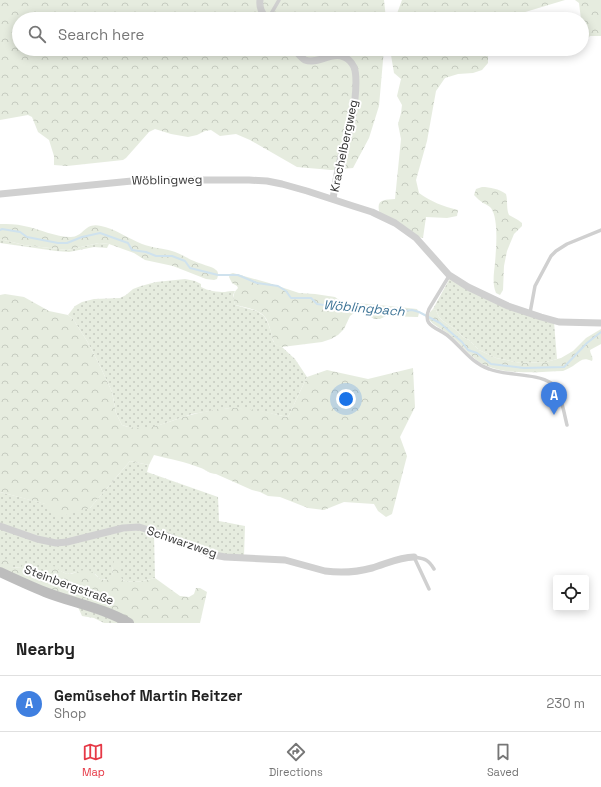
<!DOCTYPE html>
<html lang="en">
<head>
<meta charset="utf-8">
<style>
  body { margin:0; font-family:"Space Grotesk",sans-serif; background:#f6f6f6; color:#222 }
  .controls { position:absolute; right:12px; bottom:12px; display:grid; overflow:hidden; border-radius:4px; box-shadow:0 2px 10px #0003 }
  .controls button { width:36px; height:36px; display:grid; place-items:center; padding:0; border:0; border-bottom:1px solid #e0e0e0; background:#fff; color:#222; font:20px sans-serif }
  .you { position:absolute; left:346px; top:399px; width:14px; height:14px; margin:-10px; border:3px solid #fff; border-radius:50%; background:#1a73e8; box-shadow:0 0 0 6px #1a73e833 }
  .badge { display:grid; place-items:center; width:26px; height:26px; border-radius:50%; background:#e63946; color:#fff; font-size:13px; font-weight:700 }
  .pin { position:absolute; translate:-50% -33px; filter:drop-shadow(0 1px 2px #0008) }
  .pin::after { content:''; position:absolute; top:21px; width:14px; height:12px; background:inherit; clip-path:polygon(0 0,100% 0,50% 100%) }
  .list { margin:0; padding:0; list-style:none }
  h2 { display:flex; justify-content:space-between; align-items:center; height:52px; margin:0; padding:0 16px; font-size:17px }
  h2 small { font-size:13px; font-weight:400; color:#767676 }
  .list li { display:grid; grid-template-columns:26px 1fr auto; gap:12px; align-items:center; box-sizing:border-box; height:56px; padding:0 16px; border-top:1px solid #e0e0e0 }
  .list b { display:block; font-size:15px; white-space:nowrap }
  .list p { margin:0; font-size:13px; white-space:nowrap; color:#767676 }
  .list em { font-size:13px; font-style:normal; color:#767676 }
  .icon { flex:none; width:22px; height:22px; fill:none; stroke:currentColor; stroke-width:2; stroke-linecap:round; stroke-linejoin:round }
  .map { position:relative; flex:none; width:601px; height:623px; overflow:hidden }
  .search { position:absolute; background:#fff; box-shadow:0 2px 10px #0003; left:12px; right:12px; top:12px; height:44px; display:flex; align-items:center; gap:10px; box-sizing:border-box; padding:0 14px; border-radius:22px; color:#767676; font-size:15px }
  .sheet { height:108px; background:#fff }
  nav { display:flex; justify-content:space-around; align-items:center; box-sizing:border-box; height:56px; border-top:1px solid #e0e0e0; background:#fff; font-size:11px; color:#767676 }
  nav a { display:grid; justify-items:center; gap:2px }
  nav .on { color:#e63946 }
  .map>svg:first-child { display:block }
  .grass { fill:url(#grass-dots) }
  .forest { fill:url(#forest-crowns) }
  .lines { fill:none; stroke-linecap:round; stroke-linejoin:round }
  .stream { stroke:#cfe2ee; stroke-width:2 }
  .lane { stroke:#d0d0d0; stroke-width:3.5 }
  .street { stroke:#d0d0d0; stroke-width:7 }
  .secondary { stroke:#bdbdbd; stroke-width:10 }
  .labels { text-anchor:middle; dominant-baseline:central; stroke-width:4; stroke-linejoin:round; paint-order:stroke }
  .street-label { font-size:12px; fill:#333; stroke:#fff }
  .water-label { font-size:13px; font-style:italic; fill:#3f7597; stroke:#fff }
</style>
</head>
<body>
<div class="map">
<svg width="601" height="623" viewBox="0 0 601 623">
  <defs>
    <pattern id="grass-dots" width="8" height="8" patternUnits="userSpaceOnUse"><rect width="8" height="8" fill="#e6ecdf"/><path d="M2 2h.1M6 6h.1" fill="none" stroke="#c6cbc0" stroke-width="1.8" stroke-linecap="round"/></pattern>
    <pattern id="forest-crowns" width="20" height="18" patternUnits="userSpaceOnUse"><rect width="20" height="18" fill="#e6ecdf"/><path d="M2 6a3 3 0 1 1 6 0M12 15a3 3 0 1 1 6 0" fill="none" stroke="#c6cbc0"/></pattern>
  </defs>
  <rect width="100%" height="100%" fill="#fff"/>
  <!-- grass -->
  <path class="grass" d="M0 239 24 245 67 250 99 243 109 244 107 248 94 247 69 252 56 251 0 243Z
    M450 278 554 322 557 359 546 362 521 363 496 358 479 350 469 340 463 337 455 329 443 321 439 317 436 310 433 309Z
    M185 279 195 281 201 284V287C208 291 217 292 225 292 228 291 231 291 235 291L233 295 235 305 257 311 264 316 268 323 271 332 273 341 276 345 282 347 295 359 307 377 288 417 259 411 243 409 230 408 192 414 151 428H132L122 425 116 413 112 392 100 366 87 341 73 319 68 315 75 306 82 302 94 299 120 298 126 295 133 289 141 286 156 282Z
    M130 461 149 465 147 472 218 497 219 521 245 526 244 556 217 554 139 526 56 542 0 524V492L46 504 90 508Z
    M0 528 48 544 114 532 139 530 154 534 155 578C142 581 135 584 122 580L120 576 113 566 112 577 107 580 100 579 94 573 83 571 67 574 60 571 45 580 27 574 22 568 11 567 4 560H0Z
    M78 607 123 623H104L94 618 82 616Z"/>
  <!-- forest -->
  <path class="forest" d="M0 0H384L386 19H19V49H384L379 106 369 138 353 168 331 170 297 167 250 140 236 134 220 136 211 130 205 131 197 135 188 137 171 134 155 129 149 132 126 158 123 160 67 166 54 165V156L49 140 38 132 32 117 28 115 0 120Z
    M402 0H565L502 19H395Z
    M575 0H601V36H590L582 45V19H581L579 3Z
    M390 49H488V63L482 70 473 73 458 74 445 78 436 91 427 141 416 180 419 193C432 202 442 206 458 210L457 216 447 218 426 217 423 238 417 237 380 214C375 199 384 200 395 199L401 139 398 124 401 113 402 105 397 96 401 79 394 73Z
    M482 187C490 187 499 189 506 194 508 201 506 208 509 215L518 220 522 223V226L514 234 507 251 504 266 503 290 500 295 496 293C492 284 494 273 495 263 496 250 499 219 491 208 489 206 486 204 483 203 480 201 477 198 474 195L476 189Z
    M0 224C8 224 16 224 24 226 40 229 55 237 71 237 84 237 84 222 101 226 114 228 129 239 142 244 152 248 162 248 172 251 180 253 186 258 194 261 199 264 212 266 216 270 219 272 218 276 217 279L214 280 206 279 173 266 145 260 134 253 109 244 99 243 67 250 24 245 0 239Z
    M233 273 269 283 299 293 315 294 335 297 343 303 370 304 417 309 419 313 418 317H416L386 316 380 319H375L361 313H354L350 316 344 329 338 335 331 339 322 342 282 347C281 347 277 346 276 345 271 341 271 323 264 316 258 309 244 307 235 305 233 297 232 294 238 288L237 286 232 283 229 277 230 274Z
    M5 294 24 297 49 311 68 315 73 319 87 341 100 366 112 392 116 413 122 425C147 434 167 421 190 415 201 412 220 409 230 408 250 407 269 413 288 417L307 377 327 370 368 379 413 368 415 407 400 437 407 456 392 514 386 517 378 511 374 504 344 502 324 510 308 508 280 497 268 496 260 492 252 490 216 474C210 474 206 470 201 468 186 462 170 459 154 455L149 465 130 461 90 508 59 517 45 504 0 492V295Z
    M433 309 436 310 439 317 443 321 455 329 463 337 469 340 479 350 496 358 521 363 546 362 561 358 573 351 586 338 601 329V344L590 350C590 354 594 357 592 361 582 357 581 361 573 366 570 368 567 369 563 371 538 372 501 376 479 362 468 354 460 343 450 335 443 329 433 326 428 318L430 312Z
    M8 558 13 561 11 567 21 568 23 564 27 565V574L45 580 47 570 54 566C73 583 76 566 91 571 95 573 97 578 101 579 103 580 105 580 107 580L112 576 113 566 114 561H118C122 566 120 574 122 580 135 584 142 581 155 578L180 596 189 597 194 594 196 588H200L207 592 200 623H134L127 619 65 596 0 569V560H4Z"/>
  <g class="lines">
    <!-- stream -->
    <path class="stream" d="M0 230 2 229 20 232 27 237 58 243H67L82 237 100 233 128 243 132 250 146 252 156 256H172L185 261 190 268 218 275H238L257 283 278 286 286 291 291 298H311L317 304 372 312 388 310 396 312 412 310 419 312 440 323 462 342 468 350 477 353 491 364 524 368 564 367 587 343 601 332"/>
    <!-- lane -->
    <path class="lane" d="M268 19 279 0
      M449 276 429 309C422 326 436 327 447 335 461 346 471 363 489 369 506 376 536 373 551 383 561 390 564 414 567 425
      M530 313 535 286 551 256 556 251 567 244 601 230
      M414 557 429 589
      M414 557C425 559 428 559 434 569"/>
    <!-- street -->
    <path class="street" d="M260 0C259 8 262 13 267 19
      M294 49C297 52 301 58 305 60 317 65 332 51 344 57 349 59 352 63 354 67 359 80 353 120 349 134 346 142 342 151 340 160 337 172 335 186 333 199
      M0 194 142 180H249L267 181 282 184 307 191 353 206 372 212 395 223 416 238 449 275 457 280 468 287 508 306 541 317 559 322 601 323
      M0 526 37 539 56 543 67 542 123 528 139 527 165 535 209 554 225 557 285 560 325 571C340 573 357 572 372 568 386 564 399 557 414 557"/>
    <!-- secondary -->
    <path class="secondary" d="M0 572C15 579 30 586 45 592 73 603 104 608 129 623"/>
  </g>
  <g class="labels">
    <!-- street labels -->
    <g class="street-label">
      <text transform="translate(344 146) rotate(-78)">Krachelbergweg</text>
      <text transform="translate(167 180) rotate(-1)">Wöblingweg</text>
      <text transform="translate(182 542) rotate(19)">Schwarzweg</text>
      <text transform="translate(69 585) rotate(20)">Steinbergstraße</text>
    </g>
    <!-- water labels -->
    <g class="water-label">
      <text transform="translate(364 308) rotate(5)">Wöblingbach</text>
    </g>
  </g>
</svg>
<div class="controls">
<button><svg class="icon" aria-label="locate" viewBox="0 0 24 24"><circle cx="12" cy="12" r="6"/><path d="M12 2v4M12 18v4M2 12h4M18 12h4"/></svg></button>
</div>
<div class="you"></div>
<div class="pin badge" style="left:554px;top:415px;background:#3f7fe0">A</div>
<div class="search"><svg class="icon" aria-label="search" viewBox="0 0 24 24"><circle cx="10" cy="10" r="6"/><path d="M15 15l6 6"/></svg>Search here</div>
</div>
<section class="sheet">
<h2>Nearby<small></small></h2>
<ul class="list">
<li><span class="badge" style="background:#3f7fe0">A</span><div><b>Gemüsehof Martin Reitzer</b><p>Shop</p></div><em>230 m</em></li>
</ul>
</section>
<nav>
<a class="on"><svg class="icon" aria-label="map" viewBox="0 0 24 24"><path d="M3 6l6-2 6 2 6-2v14l-6 2-6-2-6 2zM9 4v14M15 6v14"/></svg>Map</a>
<a><svg class="icon" aria-label="directions" viewBox="0 0 24 24"><path d="M12 3l9 9-9 9-9-9zM9 14v-3h6M13 9l2 2-2 2"/></svg>Directions</a>
<a><svg class="icon" aria-label="saved" viewBox="0 0 24 24"><path d="M7 4h10v16l-5-4-5 4z"/></svg>Saved</a>
</nav>
</body>
</html>
